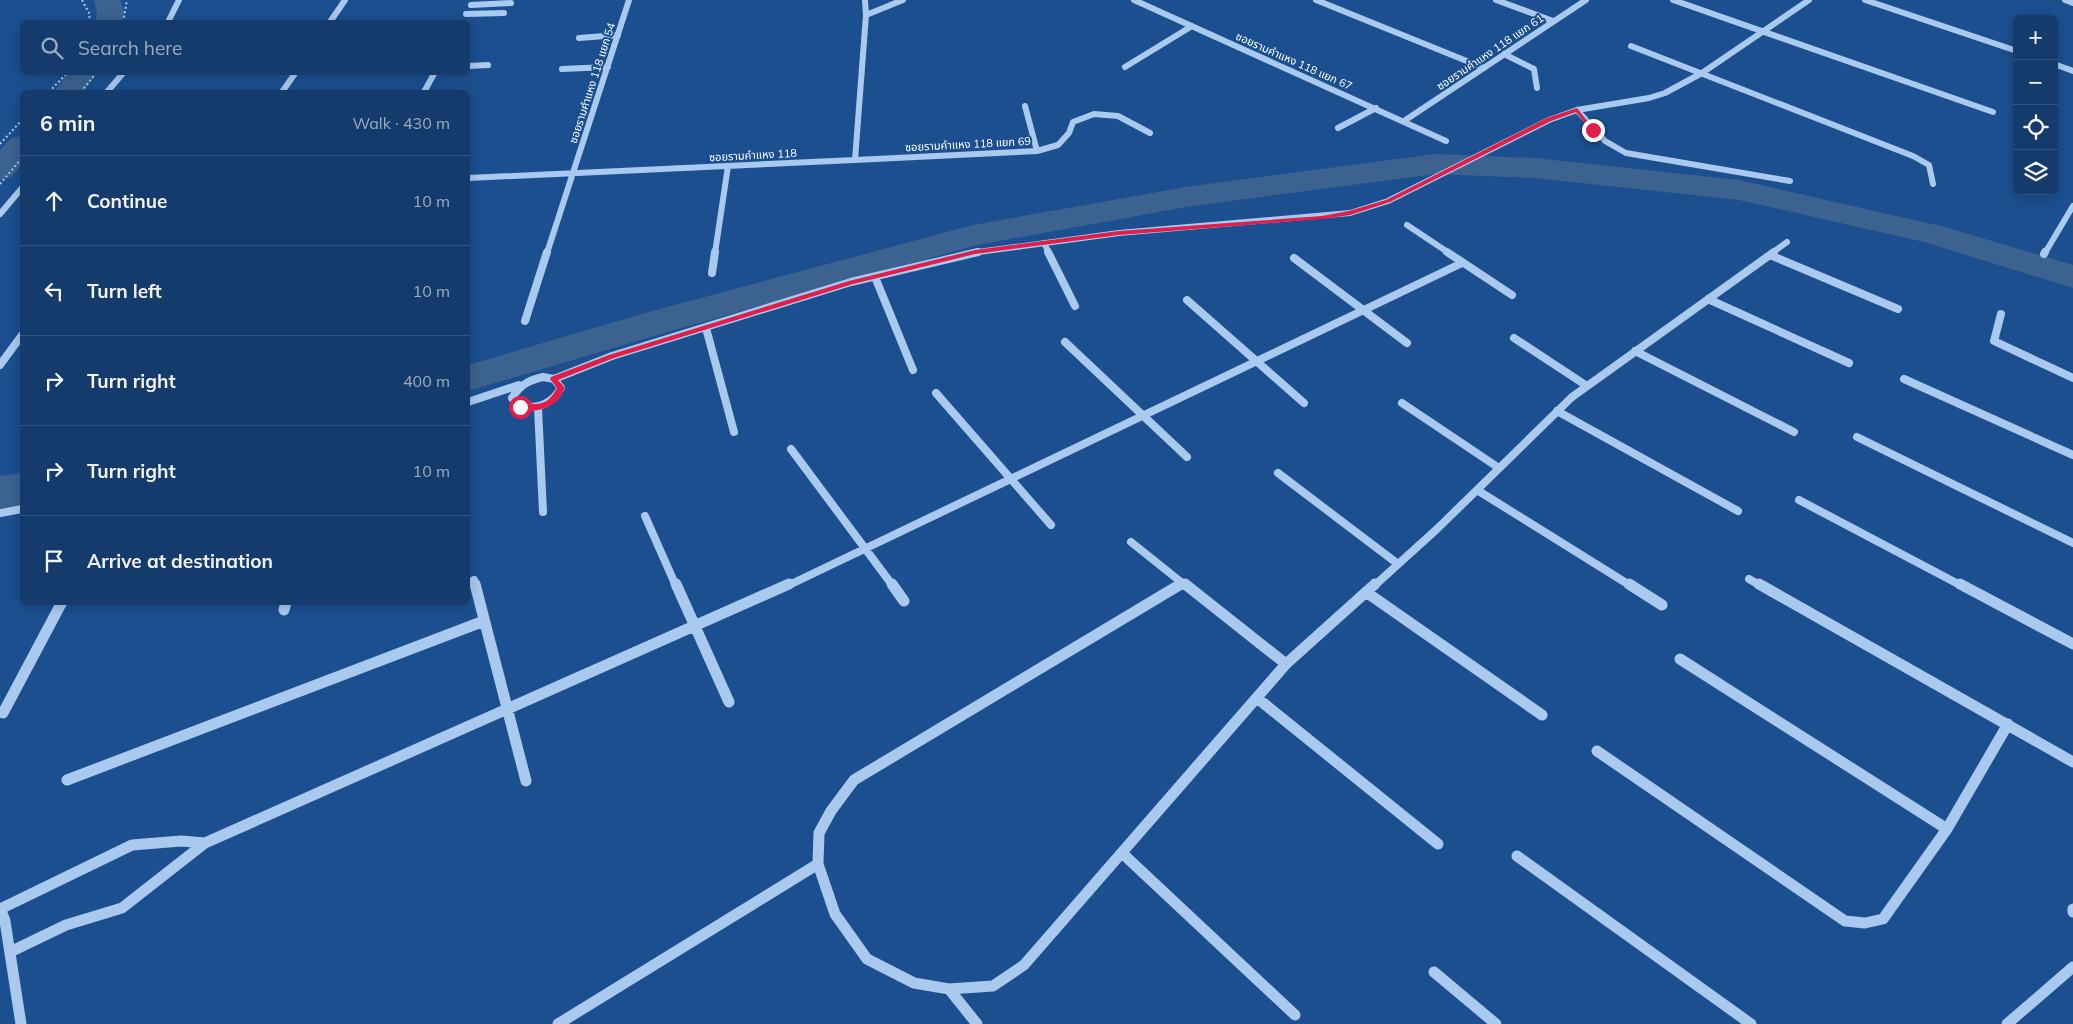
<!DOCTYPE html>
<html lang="en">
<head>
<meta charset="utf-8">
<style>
  body { margin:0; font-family:Mulish,"Noto Sans Thai",sans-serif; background:#214673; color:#f1f3f6 }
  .controls { position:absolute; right:15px; top:15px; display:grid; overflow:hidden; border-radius:8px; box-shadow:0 2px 12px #0003 }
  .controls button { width:45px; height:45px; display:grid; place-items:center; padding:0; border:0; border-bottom:1px solid #33557e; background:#143b6b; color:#f1f3f6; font:25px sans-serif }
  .stop { position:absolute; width:15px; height:15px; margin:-11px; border:4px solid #e11d48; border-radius:50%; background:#fff }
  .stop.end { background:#e11d48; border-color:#fff; box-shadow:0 1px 5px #0008 }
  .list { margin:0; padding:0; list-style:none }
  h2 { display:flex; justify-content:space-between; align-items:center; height:65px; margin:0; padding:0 20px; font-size:21px }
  h2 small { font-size:16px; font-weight:400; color:#9dadc1 }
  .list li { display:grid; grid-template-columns:32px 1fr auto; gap:15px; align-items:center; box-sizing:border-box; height:90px; padding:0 20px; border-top:1px solid #33557e }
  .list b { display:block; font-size:19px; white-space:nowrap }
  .list em { font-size:16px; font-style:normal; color:#9dadc1 }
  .icon { flex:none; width:28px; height:28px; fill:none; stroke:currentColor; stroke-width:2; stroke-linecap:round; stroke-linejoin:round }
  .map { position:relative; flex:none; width:2073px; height:1024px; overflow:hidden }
  .search { position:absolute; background:#143b6b; box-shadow:0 2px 12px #0003; left:20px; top:20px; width:450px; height:55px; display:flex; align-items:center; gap:12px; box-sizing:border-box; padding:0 18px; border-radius:8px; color:#9dadc1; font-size:19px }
  .panel { position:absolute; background:#143b6b; box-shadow:0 2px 12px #0003; left:20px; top:90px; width:450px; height:515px; border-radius:8px }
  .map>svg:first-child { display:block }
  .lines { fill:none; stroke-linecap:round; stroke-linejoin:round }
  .river { fill:#3c6290; fill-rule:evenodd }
  .path { stroke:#a9c9ee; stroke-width:2; stroke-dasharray:2 2.5; stroke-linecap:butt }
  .minor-far2 { stroke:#a9c9ee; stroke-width:6 }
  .minor-far1 { stroke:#a9c9ee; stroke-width:8 }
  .minor { stroke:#a9c9ee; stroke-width:11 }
  .route { fill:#e11d48 }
  .labels { text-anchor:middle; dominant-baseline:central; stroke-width:4; stroke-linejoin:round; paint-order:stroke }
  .far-street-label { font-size:11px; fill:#fff; stroke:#1b4f8f }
</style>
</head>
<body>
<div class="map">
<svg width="2073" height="1024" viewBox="0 0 2073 1024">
  <rect width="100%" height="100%" fill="#1b4f8f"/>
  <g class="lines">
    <!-- river -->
    <path class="river" d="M94 0H120L125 14 121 22H95L97 14Z
      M68 72H98L83 92H54Z
      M22 136V164L11 177 0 180V150L11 138Z
      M1435 154 1535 158 1739 180 1945 227 2073 265V288L1924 242 1739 200 1535 178 1435 174 1186 207 977 245 671 331 468 391V365L645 313 973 225 1186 187Z
      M22 473V505L0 508V476Z"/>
    <!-- path -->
    <path class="path" d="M82 0 89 13 90 22
      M123 22 127 0
      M49 92 68 72
      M81 92 97 72
      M0 144 22 120
      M0 184 22 158"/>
    <!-- minor-far2 -->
    <path class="minor-far2" d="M865 0 866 15
      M1134 0 1446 141
      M1316 0 1484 68
      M1496 0 1553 21
      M1673 0 1993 112
      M1865 0 2017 51
      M2065 0 2073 3
      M471 5 511 3
      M466 14 504 13
      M168 22 179 0
      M330 22 345 0
      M579 38 618 35
      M1631 46 1913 156 1929 165 1933 184
      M1504 54 1534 69 1537 88
      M2054 64 2073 71
      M468 66 488 65
      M1125 67 1192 26
      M562 69 608 67
      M107 92 124 72
      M282 92 296 72
      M424 92 435 72
      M1025 106 1037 151
      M1577 110 1605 141 1626 153 1790 181
      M1404 121 1586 0
      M1338 128 1376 108
      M855 160 1037 151 1058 145 1069 133 1073 122 1094 114 1118 116 1150 133
      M468 178 855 160 866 15 903 0
      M0 214 22 188
      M1407 225 1449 253
      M1044 243 1049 253
      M547 253 629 0
      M715 253 728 166
      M971 253 1119 233 1350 213 1388 201 1549 120 1577 110 1649 98 1665 93 1702 73 1809 0
      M1772 253 1787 242
      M2045 253 2073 206"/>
    <!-- minor-far1 -->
    <path class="minor-far1" d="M1048 252 1075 306
      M1447 252 1512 295
      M2044 254 2045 252
      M1770 255 1898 309
      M1294 258 1407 343
      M712 273 715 252
      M875 277 913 370
      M1708 299 1849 363
      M1187 300 1304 403
      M2001 314 1994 341 2073 378
      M525 321 547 252
      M706 328 734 432
      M1514 338 1587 386
      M1065 342 1187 457
      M1635 351 1794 432
      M0 365 22 335
      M543 377 554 379 561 388C551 405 539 408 520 407L512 398C520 385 529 380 543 377Z
      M554 379 612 356 851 282 978 252
      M1904 379 2073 455
      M936 393 1051 525
      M468 402 519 385
      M1402 403 1499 468
      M538 408 543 512
      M1557 411 1738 511
      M1857 437 2073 543
      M791 449 893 586
      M1278 473 1398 564
      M1477 490 1631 586
      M1799 500 1962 586
      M0 513 22 509
      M645 516 676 586
      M1131 542 1186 586
      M1749 579 1761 586
      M474 580 475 586
      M787 586 1462 263
      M1179 586 1183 583
      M1374 586 1437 529 1572 397 1774 252"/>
    <!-- minor -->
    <path class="minor" d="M475 584 526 781
      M676 584 729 702
      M892 584 904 601
      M1181 584 854 780 831 811 819 833 818 864 835 914 867 959 914 983 949 989 993 986 1024 965 1286 664 1375 584
      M1185 584 1286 664
      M1629 584 1662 605
      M1759 584 2073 762
      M1960 584 2073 644
      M1366 592 1542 715
      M284 610 286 602
      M1680 659 1947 829
      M1257 698 1438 844
      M3 713 62 602
      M1597 751 1845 921 1865 923 1883 919 1947 829 2008 724
      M67 780 484 621
      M1122 853 1295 1015
      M1517 856 1751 1024
      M0 908 5 921 21 1024
      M0 909 132 845 181 841 205 843
      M2073 909V912
      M10 952 66 925 122 908 205 843 789 584
      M1434 972 1496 1024
      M949 989 977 1024
      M558 1024 818 864
      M2007 1024 2073 967"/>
  </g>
  <!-- route -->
  <path class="route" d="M1577 108 1595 131H1591L1576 112 1551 121 1390 202 1350 215 1322 219 1119 235 975 254 853 284 614 358 558 380 565 388C562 393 560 399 556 402 546 410 526 415 516 407 529 397 543 415 557 388L550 379 551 377 609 355 849 281 975 250 1119 231 1322 216 1349 211 1386 200 1547 118Z"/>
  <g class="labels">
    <!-- far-street labels -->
    <g class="far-street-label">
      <text transform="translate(1490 52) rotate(-34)">ซอยรามคำแหง 118 แยก 61</text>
      <text transform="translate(1294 61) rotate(24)">ซอยรามคำแหง 118 แยก 67</text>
      <text transform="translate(592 83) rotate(-72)">ซอยรามคำแหง 118 แยก 54</text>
      <text transform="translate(968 144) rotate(-3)">ซอยรามคำแหง 118 แยก 69</text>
      <text transform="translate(753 155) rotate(-3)">ซอยรามคำแหง 118</text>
    </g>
  </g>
</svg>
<div class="controls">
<button>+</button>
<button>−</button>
<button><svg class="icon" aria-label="locate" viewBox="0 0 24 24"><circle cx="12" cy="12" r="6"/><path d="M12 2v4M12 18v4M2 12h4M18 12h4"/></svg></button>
<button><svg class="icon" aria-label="layers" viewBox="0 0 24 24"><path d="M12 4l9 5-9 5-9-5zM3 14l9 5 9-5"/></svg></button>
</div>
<div class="stop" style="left:520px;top:407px"></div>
<div class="stop end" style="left:1593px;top:130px"></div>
<div class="search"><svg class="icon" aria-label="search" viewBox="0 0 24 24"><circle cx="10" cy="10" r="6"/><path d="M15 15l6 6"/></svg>Search here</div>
<section class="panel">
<h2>6 min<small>Walk · 430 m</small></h2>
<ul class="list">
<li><svg class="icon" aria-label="ahead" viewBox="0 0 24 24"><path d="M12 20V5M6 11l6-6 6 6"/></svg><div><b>Continue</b></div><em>10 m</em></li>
<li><svg class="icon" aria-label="left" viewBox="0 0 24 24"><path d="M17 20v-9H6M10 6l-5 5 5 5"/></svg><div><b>Turn left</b></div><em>10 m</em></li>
<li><svg class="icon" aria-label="right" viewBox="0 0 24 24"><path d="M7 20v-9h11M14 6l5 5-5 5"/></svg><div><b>Turn right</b></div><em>400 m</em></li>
<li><svg class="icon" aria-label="right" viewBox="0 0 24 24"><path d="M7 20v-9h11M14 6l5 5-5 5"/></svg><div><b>Turn right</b></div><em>10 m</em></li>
<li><svg class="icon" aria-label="arrive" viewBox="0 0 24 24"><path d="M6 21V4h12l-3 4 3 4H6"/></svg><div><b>Arrive at destination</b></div></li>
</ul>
</section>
</div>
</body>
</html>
